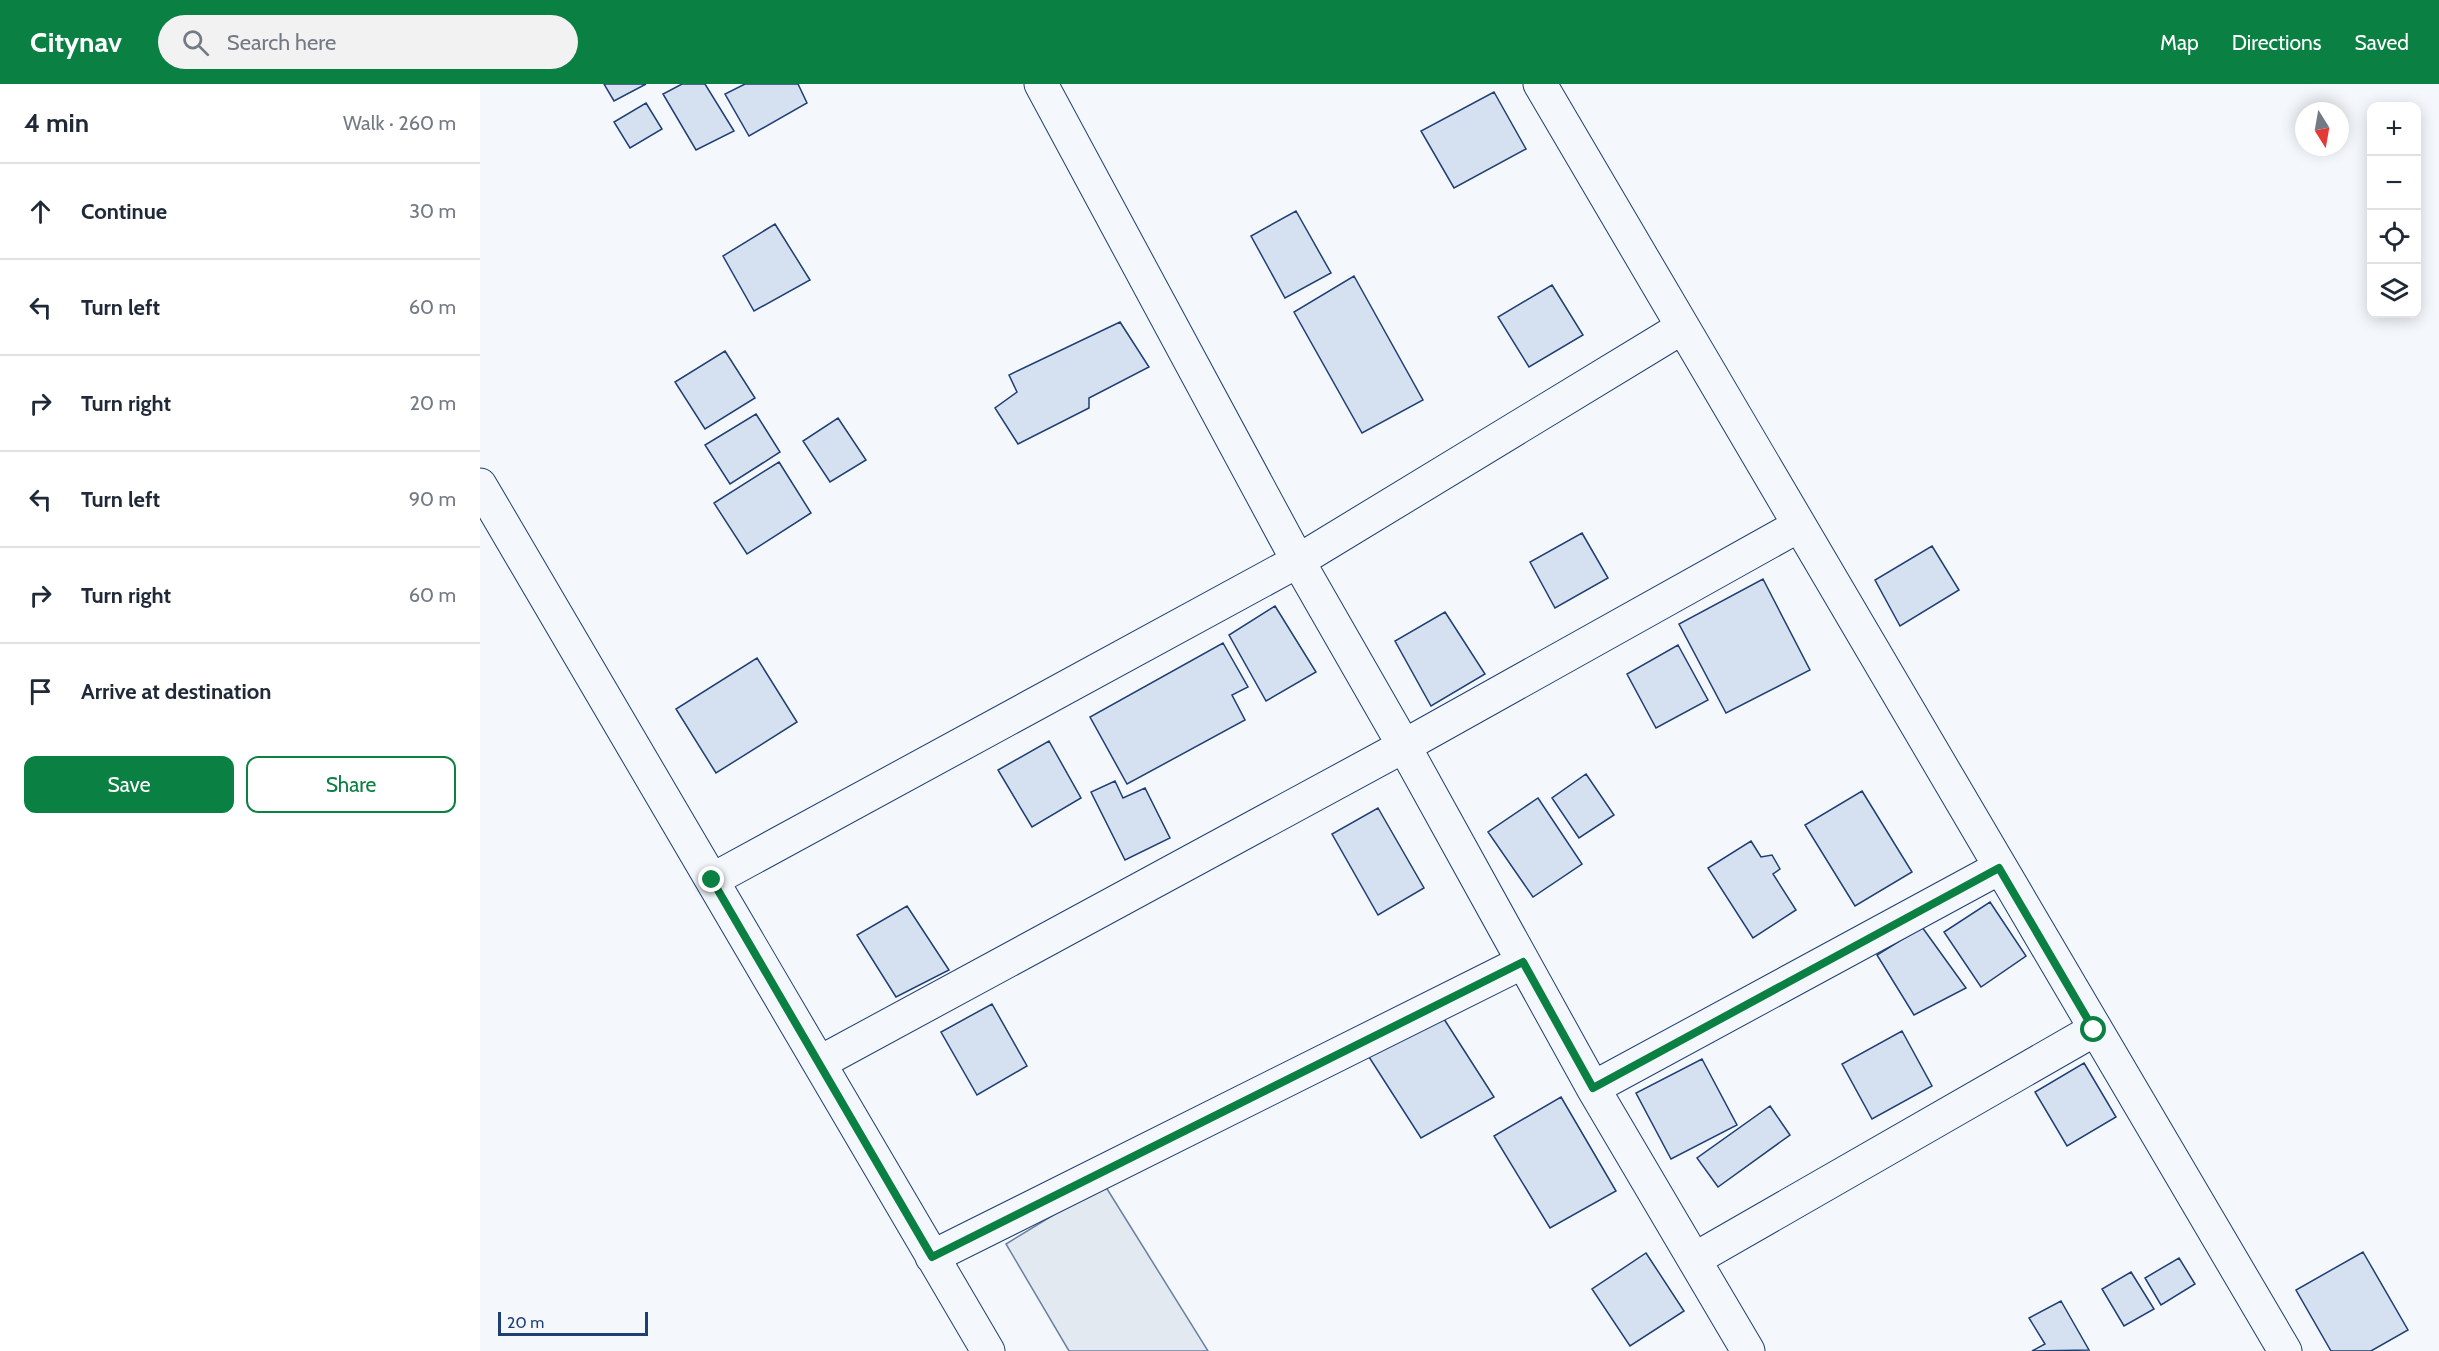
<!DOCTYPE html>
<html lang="en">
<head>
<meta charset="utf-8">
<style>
  body { margin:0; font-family:Cabin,sans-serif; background:#f2f2f3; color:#1f2937 }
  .controls { position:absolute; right:18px; top:18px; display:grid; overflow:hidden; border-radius:12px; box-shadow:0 3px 15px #0003 }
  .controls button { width:54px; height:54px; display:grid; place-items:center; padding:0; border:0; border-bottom:2px solid #e0e1e3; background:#fff; color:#1f2937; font:30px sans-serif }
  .compass { position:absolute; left:1815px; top:18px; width:54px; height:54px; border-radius:50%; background:#fff; box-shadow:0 3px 15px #0003; rotate:169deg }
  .scale { position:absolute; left:18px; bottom:15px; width:150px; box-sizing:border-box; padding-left:6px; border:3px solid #1d3f73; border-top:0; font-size:16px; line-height:21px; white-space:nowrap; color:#1d3f73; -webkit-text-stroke:4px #f4f7fb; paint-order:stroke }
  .stop { position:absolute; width:18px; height:18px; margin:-14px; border:4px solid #0b8043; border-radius:50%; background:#fff }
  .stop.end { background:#0b8043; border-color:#fff; box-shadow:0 2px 6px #0008 }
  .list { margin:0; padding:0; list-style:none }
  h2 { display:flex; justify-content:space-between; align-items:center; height:78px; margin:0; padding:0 24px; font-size:26px }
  h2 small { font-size:20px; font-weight:400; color:#747a83 }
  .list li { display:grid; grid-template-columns:39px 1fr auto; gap:18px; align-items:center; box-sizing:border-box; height:96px; padding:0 24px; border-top:2px solid #e0e1e3 }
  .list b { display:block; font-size:22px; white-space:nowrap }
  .list em { font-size:20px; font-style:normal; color:#747a83 }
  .actions { display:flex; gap:12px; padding:18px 24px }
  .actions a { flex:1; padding:14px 0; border:2px solid #0b8043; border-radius:12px; text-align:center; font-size:21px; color:#0b8043 }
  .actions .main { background:#0b8043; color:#fff }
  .icon { flex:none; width:33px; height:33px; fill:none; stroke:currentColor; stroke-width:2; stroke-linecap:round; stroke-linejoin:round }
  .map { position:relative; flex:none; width:1959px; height:1267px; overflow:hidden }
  header { display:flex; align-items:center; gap:36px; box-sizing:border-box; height:84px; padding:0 30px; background:#0b8043; color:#fff }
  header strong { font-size:28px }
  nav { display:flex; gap:33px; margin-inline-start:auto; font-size:21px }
  .search { width:420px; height:54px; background:#f2f2f3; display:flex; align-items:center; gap:15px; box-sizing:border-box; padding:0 21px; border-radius:33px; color:#747a83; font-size:22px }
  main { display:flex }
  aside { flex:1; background:#fff }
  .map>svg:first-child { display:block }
  .green { fill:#e3e9f0; stroke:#687fa3; stroke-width:1.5 }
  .building { fill:#d5e0f0; stroke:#1d3f73; stroke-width:1.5 }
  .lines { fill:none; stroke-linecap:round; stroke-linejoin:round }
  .street-casing { stroke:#1d3f73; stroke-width:35 }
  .street { stroke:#f4f7fb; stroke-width:33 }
  .route { stroke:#0b8043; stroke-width:8 }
</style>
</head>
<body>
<header>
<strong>Citynav</strong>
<div class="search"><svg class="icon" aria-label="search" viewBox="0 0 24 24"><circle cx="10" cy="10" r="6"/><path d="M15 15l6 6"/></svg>Search here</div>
<nav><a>Map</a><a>Directions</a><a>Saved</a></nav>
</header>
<main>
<aside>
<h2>4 min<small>Walk · 260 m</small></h2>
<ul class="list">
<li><svg class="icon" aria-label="ahead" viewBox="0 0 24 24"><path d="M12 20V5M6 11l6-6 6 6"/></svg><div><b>Continue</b></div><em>30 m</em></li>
<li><svg class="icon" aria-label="left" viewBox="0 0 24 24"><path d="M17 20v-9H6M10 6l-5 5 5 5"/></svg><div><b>Turn left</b></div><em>60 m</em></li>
<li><svg class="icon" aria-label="right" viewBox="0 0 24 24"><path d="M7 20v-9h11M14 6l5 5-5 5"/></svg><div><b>Turn right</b></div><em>20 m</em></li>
<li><svg class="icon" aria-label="left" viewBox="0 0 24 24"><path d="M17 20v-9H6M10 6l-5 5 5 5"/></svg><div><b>Turn left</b></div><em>90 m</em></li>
<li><svg class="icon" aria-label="right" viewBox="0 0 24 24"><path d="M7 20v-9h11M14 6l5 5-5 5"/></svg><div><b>Turn right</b></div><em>60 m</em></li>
<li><svg class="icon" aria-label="arrive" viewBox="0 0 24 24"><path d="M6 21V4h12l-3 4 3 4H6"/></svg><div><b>Arrive at destination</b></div></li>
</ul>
<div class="actions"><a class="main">Save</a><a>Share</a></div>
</aside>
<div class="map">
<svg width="1959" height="1267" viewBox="0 0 1959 1267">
  <rect width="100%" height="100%" fill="#f4f7fb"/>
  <!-- green -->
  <path class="green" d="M624 1100 728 1267H589L526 1160Z"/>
  <!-- building -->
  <path class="building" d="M124 0H166L134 17Z
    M202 0H225L254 47 216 66 183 10Z
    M265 0H318L327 19 269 52 245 10Z
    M1014 8 1046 65 974 104 941 47Z
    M166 19 182 45 150 64 134 38Z
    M816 127 851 189 805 214 771 152Z
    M295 140 330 196 274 227 243 172Z
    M874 192 943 316 882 349 814 228Z
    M1072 201 1103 251 1049 283 1018 233Z
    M640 238 669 283 609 314V324L538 360 515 324 537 308 529 291Z
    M245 267 275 314 225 345 195 298Z
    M276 330 300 368 250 400 225 361Z
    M358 334 386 376 350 398 323 357Z
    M299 378 331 429 267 470 234 419Z
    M1102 449 1128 494 1075 524 1050 478Z
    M1452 462 1479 506 1420 542 1395 496Z
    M1283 495 1330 586 1246 629 1199 540Z
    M795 522 836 588 786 617 749 551Z
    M965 528 1005 590 951 622 915 557Z
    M743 559 768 603 752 611 765 636 647 700 610 633Z
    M1198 561 1228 616 1176 644 1147 590Z
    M277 574 317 638 236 689 196 625Z
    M569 657 601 714 552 743 518 686Z
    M1106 690 1134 731 1099 754 1072 714Z
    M635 697 643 714 665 704 690 754 645 776 611 708Z
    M1382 707 1432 788 1375 822 1325 741Z
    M1058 714 1102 780 1053 813 1008 748Z
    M898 724 944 804 898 831 852 750Z
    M1271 757 1281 773 1292 771 1300 785 1293 790 1316 826 1273 854 1228 784Z
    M1510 818 1546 872 1501 903 1464 848Z
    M427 822 469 886 416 913 377 851Z
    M1442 843 1486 904 1434 931 1397 871Z
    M512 920 547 982 497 1011 461 948Z
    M964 935 1014 1013 941 1054 889 973Z
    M1422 947 1452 1002 1392 1035 1362 980Z
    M1222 975 1257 1041 1191 1075 1156 1009Z
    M1604 979 1636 1033 1587 1062 1555 1008Z
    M1081 1013 1136 1107 1070 1144 1014 1052Z
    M1290 1022 1310 1051 1238 1103 1217 1074Z
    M1883 1168 1928 1246 1891 1267H1851L1816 1206Z
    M1166 1169 1204 1227 1150 1262 1112 1205Z
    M1699 1174 1715 1200 1681 1221 1665 1194Z
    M1651 1188 1674 1225 1644 1242 1622 1205Z
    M1581 1217 1609 1266 1552 1267 1565 1260 1549 1234Z"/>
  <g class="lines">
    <!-- street casing -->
    <g class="street-casing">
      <path id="street" d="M561 0 818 477 924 662 1113 1004 1268 1267
        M1060 0 1805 1267
        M0 401 508 1267
        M232 796 818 477 1203 243
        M339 979 924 662 1318 442
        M1113 1004 1519 784
        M452 1173 1043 878
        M1215 1175 1614 946"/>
    </g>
    <!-- street -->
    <use href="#street" class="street"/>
  </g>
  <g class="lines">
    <!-- route -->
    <path class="route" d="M232 796 452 1173 1043 878 1113 1004 1519 784 1614 946"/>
  </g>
</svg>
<div class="controls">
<button>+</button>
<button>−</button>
<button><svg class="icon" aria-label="locate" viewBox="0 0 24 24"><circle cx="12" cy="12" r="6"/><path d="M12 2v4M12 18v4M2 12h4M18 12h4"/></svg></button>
<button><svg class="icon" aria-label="layers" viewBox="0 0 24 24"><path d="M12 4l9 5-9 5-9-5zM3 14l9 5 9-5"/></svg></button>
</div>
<svg class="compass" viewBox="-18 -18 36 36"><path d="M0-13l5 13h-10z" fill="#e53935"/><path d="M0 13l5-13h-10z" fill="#747a83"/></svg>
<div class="scale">20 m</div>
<div class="stop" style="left:1614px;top:946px"></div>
<div class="stop end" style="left:232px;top:796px"></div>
</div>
</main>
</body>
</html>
